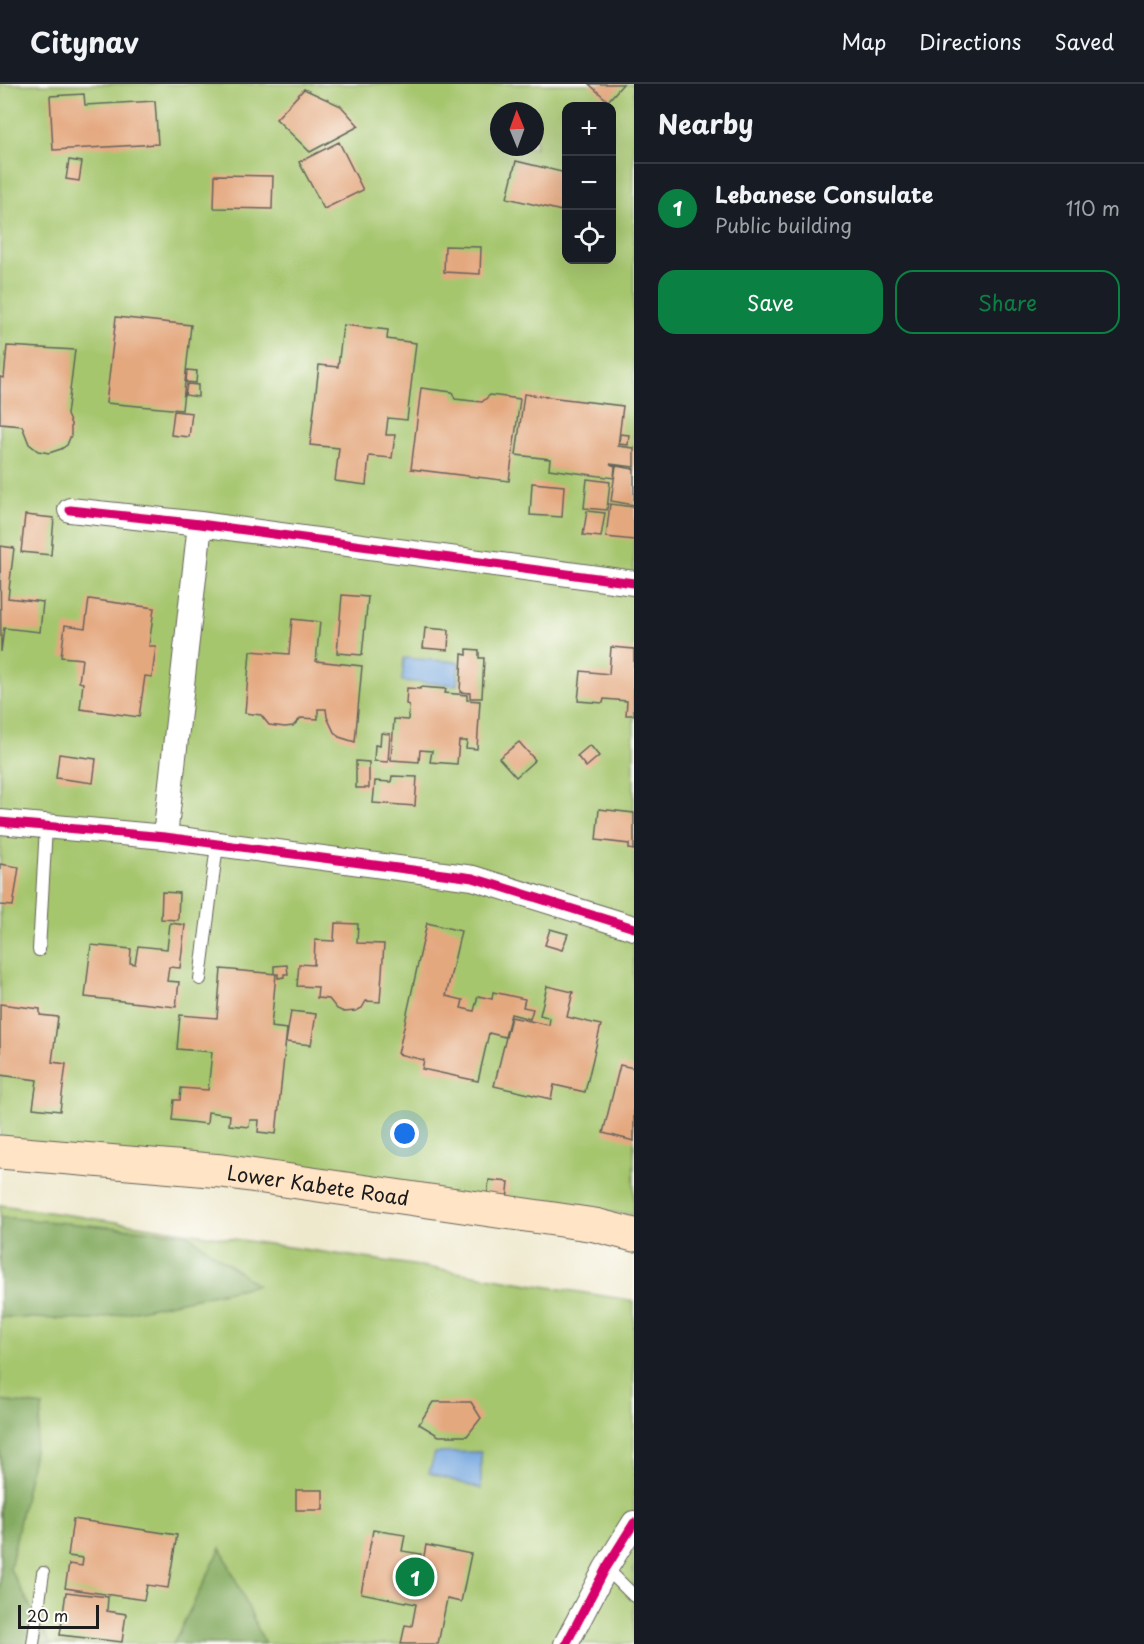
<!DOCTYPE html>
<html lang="en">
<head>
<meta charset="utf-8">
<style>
  body { margin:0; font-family:"Playpen Sans",sans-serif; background:#242831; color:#f1f3f6 }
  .controls { position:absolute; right:18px; top:18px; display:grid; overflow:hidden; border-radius:12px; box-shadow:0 6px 24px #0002 }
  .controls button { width:54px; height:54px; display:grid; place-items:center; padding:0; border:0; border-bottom:2px solid #363941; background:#171b24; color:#f1f3f6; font:30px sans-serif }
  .compass { position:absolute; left:490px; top:18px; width:54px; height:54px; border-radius:50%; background:#171b24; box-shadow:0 6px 24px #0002; rotate:359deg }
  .scale { position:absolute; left:18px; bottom:15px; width:81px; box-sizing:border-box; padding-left:6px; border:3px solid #1c1c1c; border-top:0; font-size:16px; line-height:21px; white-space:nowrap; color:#1c1c1c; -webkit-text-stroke:4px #fdfcf7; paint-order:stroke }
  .you { position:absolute; left:405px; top:1050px; width:21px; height:21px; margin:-15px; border:4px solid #fff; border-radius:50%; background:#1a73e8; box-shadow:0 0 0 9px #1a73e833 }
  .badge { display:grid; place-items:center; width:39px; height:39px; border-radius:50%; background:#0b8043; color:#fff; font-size:20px; font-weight:700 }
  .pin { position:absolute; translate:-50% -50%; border:3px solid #fff; box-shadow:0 2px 6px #0006 }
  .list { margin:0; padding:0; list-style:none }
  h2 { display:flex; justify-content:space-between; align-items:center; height:78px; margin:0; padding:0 24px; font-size:26px }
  h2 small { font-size:20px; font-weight:400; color:#9ea1a6 }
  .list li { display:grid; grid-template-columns:39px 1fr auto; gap:18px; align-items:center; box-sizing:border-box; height:90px; padding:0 24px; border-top:2px solid #363941 }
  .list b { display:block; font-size:22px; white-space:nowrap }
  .list p { margin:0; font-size:20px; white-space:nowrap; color:#9ea1a6 }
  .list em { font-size:20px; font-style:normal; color:#9ea1a6 }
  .actions { display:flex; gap:12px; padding:18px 24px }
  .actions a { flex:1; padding:14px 0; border:2px solid #0b8043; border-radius:18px; text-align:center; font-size:21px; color:#0b8043 }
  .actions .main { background:#0b8043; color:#fff }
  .icon { flex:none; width:33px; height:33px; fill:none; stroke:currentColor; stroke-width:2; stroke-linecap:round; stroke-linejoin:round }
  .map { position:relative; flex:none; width:634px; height:1560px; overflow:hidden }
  header { display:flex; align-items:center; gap:36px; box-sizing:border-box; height:84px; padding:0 30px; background:#171b24; border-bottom:2px solid #363941 }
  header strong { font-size:28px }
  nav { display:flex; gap:33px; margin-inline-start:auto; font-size:21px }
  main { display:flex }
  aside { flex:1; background:#171b24 }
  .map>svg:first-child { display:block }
  .green { fill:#a6c66e; stroke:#617145; stroke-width:1.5; fill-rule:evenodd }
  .forest { fill:#84ab61; stroke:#50643e; stroke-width:1.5 }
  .water { fill:#73a6df; stroke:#48617e; stroke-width:1.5 }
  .building { fill:#e4a87f }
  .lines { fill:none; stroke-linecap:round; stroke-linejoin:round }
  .service-casing { stroke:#66635a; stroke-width:14 }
  .minor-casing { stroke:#66635a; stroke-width:26 }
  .secondary-casing { stroke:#66635a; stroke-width:35 }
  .service { stroke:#fff; stroke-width:12 }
  .minor { stroke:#fff; stroke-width:24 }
  .secondary { stroke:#ffe4c6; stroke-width:33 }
  .cycleway-casing { stroke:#fdfcf7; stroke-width:13 }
  .cycleway { stroke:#d6006c; stroke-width:9 }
  .labels { text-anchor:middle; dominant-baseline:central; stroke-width:6; stroke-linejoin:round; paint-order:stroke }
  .street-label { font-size:20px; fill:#1c1c1c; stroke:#fdfcf7 }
</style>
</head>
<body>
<header>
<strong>Citynav</strong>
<nav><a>Map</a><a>Directions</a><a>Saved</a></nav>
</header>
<main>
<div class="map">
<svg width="634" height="1560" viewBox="0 0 634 1560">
  <rect width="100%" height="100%" fill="#fdfcf7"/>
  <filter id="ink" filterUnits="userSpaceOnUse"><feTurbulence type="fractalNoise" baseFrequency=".0167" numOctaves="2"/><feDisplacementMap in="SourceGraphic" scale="12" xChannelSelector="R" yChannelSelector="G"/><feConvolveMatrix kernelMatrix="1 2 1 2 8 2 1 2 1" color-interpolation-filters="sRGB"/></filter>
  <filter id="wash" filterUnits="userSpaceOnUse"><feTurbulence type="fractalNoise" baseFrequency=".008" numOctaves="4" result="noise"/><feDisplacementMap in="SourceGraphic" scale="24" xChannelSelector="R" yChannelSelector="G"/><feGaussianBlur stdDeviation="1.35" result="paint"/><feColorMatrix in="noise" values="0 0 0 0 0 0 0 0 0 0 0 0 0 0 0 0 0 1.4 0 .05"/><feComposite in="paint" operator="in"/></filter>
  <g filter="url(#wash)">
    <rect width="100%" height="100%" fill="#eee8cc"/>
    <!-- green -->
    <path class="green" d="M0 0H634V1131L0 1069ZM566 22H612V176H566ZM499 27H535V63H499Z
      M0 1121 419 1182 634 1217V1560H0Z"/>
    <!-- forest -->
    <path class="forest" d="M0 1133 187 1150 257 1201 92 1236 0 1233Z
      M0 1317 43 1322 10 1485 51 1560H0Z
      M221 1464 265 1560H173Z"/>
    <!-- water -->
    <path class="water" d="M404 574 459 578 457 601 402 597Z
      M481 1368V1405L429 1389 435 1369Z"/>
    <g id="blocks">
      <!-- building -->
      <path class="building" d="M589 0H623L608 17Z
        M304 5 341 22 359 42 310 68 276 35Z
        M84 10 85 21 155 17 158 60 53 66 50 12Z
        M339 58 363 106 324 125 299 78Z
        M69 76 82 78 79 97 66 95Z
        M516 77 566 89V128L507 114Z
        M215 91 273 92 272 125 214 124Z
        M445 162 481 163 480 190 444 188Z
        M116 233 191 241 182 326 106 319Z
        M343 241 388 246 387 255 416 259 407 336 388 334 386 351H395L392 374 369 372 366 401 335 397 339 364 310 361 319 281 338 283Z
        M7 262 75 266 67 331 71 340V351L67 361 61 365 49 369 38 367 29 360 22 342 0 340V293L4 294Z
        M187 286 197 287 196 299 186 298Z
        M187 300 198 301V313L185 311Z
        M421 304 452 308 455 315 482 318 490 311 520 315 509 397 411 385Z
        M524 310 623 322 618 362 634 364V383L610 380 615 382 614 394 549 385 550 375 516 371Z
        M174 327 192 329 189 353 171 351Z
        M620 350 629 351 628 361 619 360Z
        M616 382 634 385V421L611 417Z
        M587 395 610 398 607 426 584 424Z
        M532 399 564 402 562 433 530 431Z
        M610 420 634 423V456L606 453Z
        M587 427 605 429 601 453 583 451Z
        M25 431 54 434 51 471 21 468Z
        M0 462 14 464 8 514 43 518 40 548 4 544 1 568Z
        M342 511 368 513 362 571 337 569Z
        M89 515 154 524 149 562H156L152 593 145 592 139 633 80 625 83 599 79 598 82 575 61 573 65 541 85 544Z
        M292 535 320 538 316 577 362 582 355 658 339 653 334 648 327 633 326 625H318V635L301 634 293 642 285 643 269 641 261 631 245 629 250 567 289 570Z
        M425 544 449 546 448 566 423 564Z
        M611 563 634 565V631H626L627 617 604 615 603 619 578 617 581 587 609 590Z
        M467 565 479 566V574H484L482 614H470V609L460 608 462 570 467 571Z
        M420 603 446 605 445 609 467 611V616L480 617 477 665 466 664 467 657H459L457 680 430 678 432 667 420 666 419 678 391 676 394 635 408 636 409 621 406 620 407 604 420 605Z
        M381 649 390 650 388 678 374 677 375 661 380 662Z
        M519 658 535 676 516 693 499 674Z
        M590 661 599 672 586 683 577 672Z
        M59 670 96 675 93 699 56 694Z
        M356 677 369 678V704H356Z
        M392 692 417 693 415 722 373 719 375 697 391 698Z
        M599 725 634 729V766L629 765V760L596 756Z
        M0 780 19 783 13 822 0 821Z
        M162 808 179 809 178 836 161 835Z
        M170 839 185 841 180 884 169 883 167 897 179 898 176 923 85 913 91 861 131 865 130 879 135 880 138 862 167 865Z
        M335 839 358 840 357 859 384 860 380 918 366 917 362 924 356 927 344 928 337 925 329 915 317 914 318 903 297 902 299 880 314 881 315 856 334 857Z
        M427 839 461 847 446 912 463 916 461 924 474 927 478 912 492 915 493 908 525 915 523 923 533 925 530 935 511 930 505 953 489 949 478 997 422 985 424 976 398 970Z
        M550 845 568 850 562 866 545 861Z
        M287 881 288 890H284V893L278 894V890H274V882Z
        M221 885 276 890 271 943 287 945 276 1050 258 1048 259 1036H250L249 1043 229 1041 230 1031 208 1028 207 1040 172 1036 174 1016H180L181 1004 208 1006 212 968 177 965 180 931 217 934Z
        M547 902 573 908 567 933 601 941 585 1008 554 1001 551 1015 494 1002 511 933 549 941 550 934 540 931Z
        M0 920 40 925V931L58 933 52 978 66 980 60 1027 33 1024 37 996 0 991Z
        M291 927 316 930 311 961 286 958Z
        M620 981 634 984V1057L603 1049Z
        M489 1096 509 1098 507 1116 487 1114Z
        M433 1318H471L481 1334 467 1352H439L419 1340Z
        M296 1406H323V1426H296Z
        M73 1435 177 1451 168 1504 147 1501 144 1516 65 1504 69 1480 82 1482 83 1474 68 1472Z
        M373 1446 405 1451 402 1467 421 1470 419 1477H423L426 1461 471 1470 461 1518 447 1515 438 1560H401L405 1541 412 1542 416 1520 361 1509Z
        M66 1508 108 1513 107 1527 126 1530 122 1558 60 1551Z"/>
    </g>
  </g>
  <g filter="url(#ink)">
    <use href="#blocks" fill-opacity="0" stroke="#66635a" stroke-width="1.5"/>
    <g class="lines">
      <!-- service casing -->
      <g class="service-casing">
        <path id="service" d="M39 866 46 743
          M200 895 217 761
          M606 1484 634 1512
          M33 1560 43 1489"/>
      </g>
      <!-- minor casing -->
      <g class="minor-casing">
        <path id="minor" d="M70 426 200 440 634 499
          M0 738 165 753 473 794 634 844
          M165 753 200 440
          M566 1560 606 1484 634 1439"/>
      </g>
      <!-- secondary casing -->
      <g class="secondary-casing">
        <g id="secondary">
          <path id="s1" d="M0 1068 222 1087 595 1141 634 1151"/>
        </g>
      </g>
      <!-- service -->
      <use href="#service" class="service"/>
      <!-- minor -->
      <use href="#minor" class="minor"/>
      <!-- secondary -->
      <use href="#secondary" class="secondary"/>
      <!-- cycleway casing -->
      <g class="cycleway-casing">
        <path id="cycleway" d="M70 426 200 440 634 499
          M0 738 165 753 473 794 634 844
          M566 1560 606 1484 634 1439"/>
      </g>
      <!-- cycleway -->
      <use href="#cycleway" class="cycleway"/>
    </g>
  </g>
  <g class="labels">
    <!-- street labels -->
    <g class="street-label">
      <text stroke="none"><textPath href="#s1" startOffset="320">Lower Kabete Road</textPath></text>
    </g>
  </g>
</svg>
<div class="controls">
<button>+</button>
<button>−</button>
<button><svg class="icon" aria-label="locate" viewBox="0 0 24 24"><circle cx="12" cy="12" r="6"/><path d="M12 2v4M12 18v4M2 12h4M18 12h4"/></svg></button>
</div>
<svg class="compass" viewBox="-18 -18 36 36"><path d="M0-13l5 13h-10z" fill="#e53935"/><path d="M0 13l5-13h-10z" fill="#9ea1a6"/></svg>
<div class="scale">20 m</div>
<div class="you"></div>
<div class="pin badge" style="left:415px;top:1493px">1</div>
</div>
<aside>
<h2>Nearby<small></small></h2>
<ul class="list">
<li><span class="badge">1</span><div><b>Lebanese Consulate</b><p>Public building</p></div><em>110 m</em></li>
</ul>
<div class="actions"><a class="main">Save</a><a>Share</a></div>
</aside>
</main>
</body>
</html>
